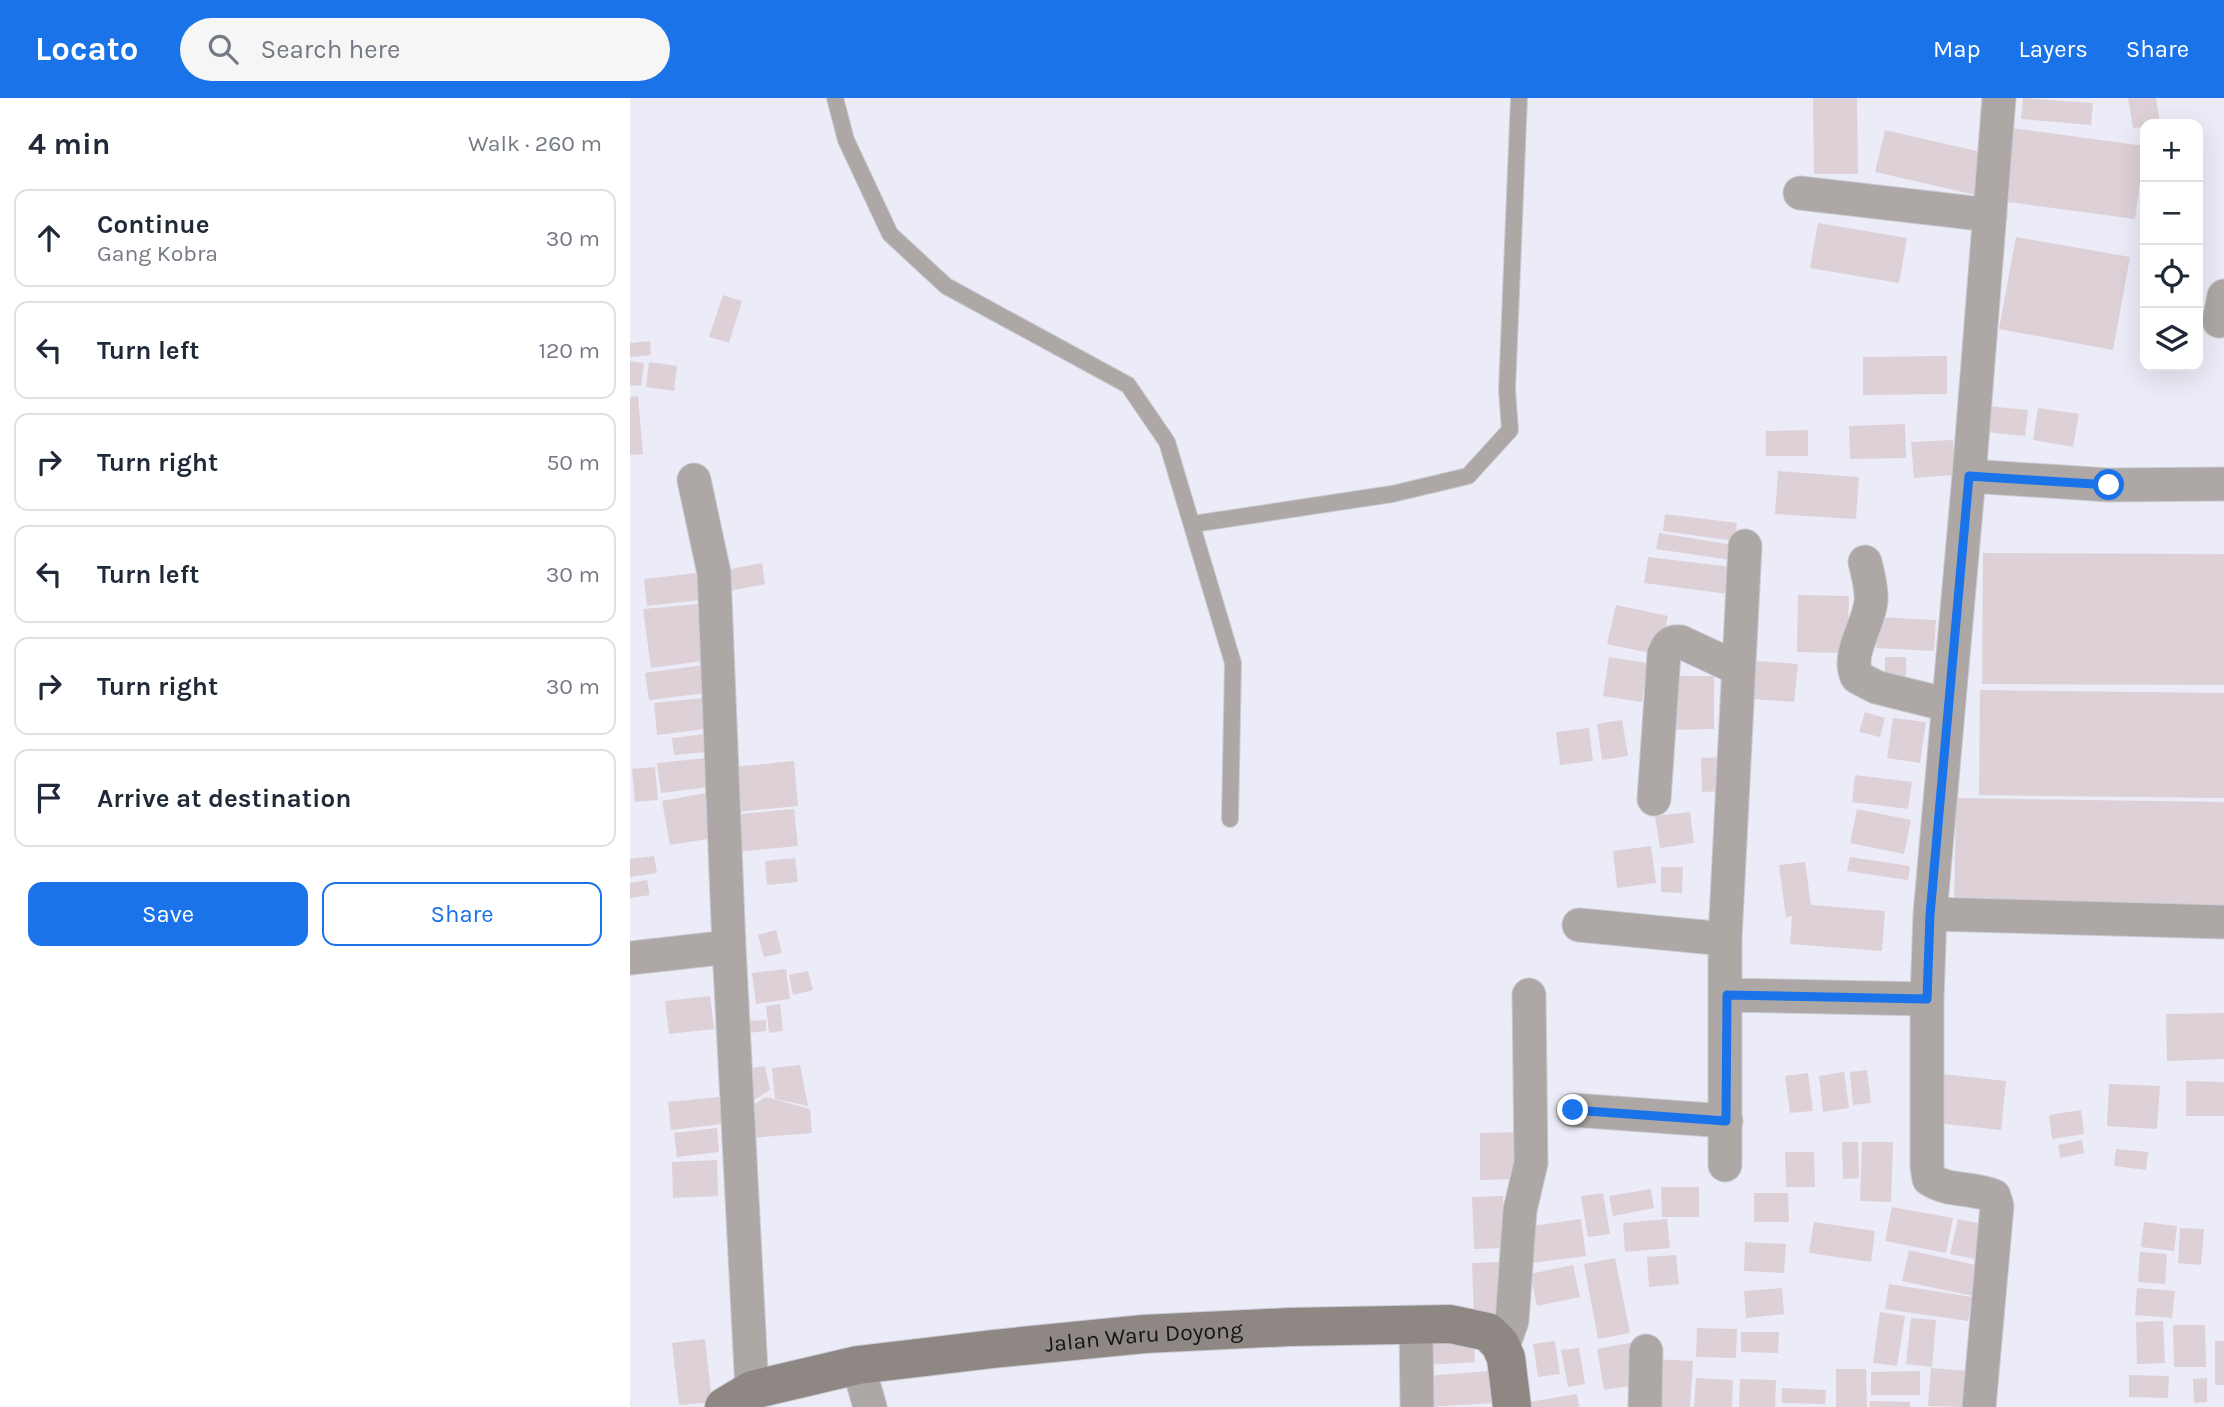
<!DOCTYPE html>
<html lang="en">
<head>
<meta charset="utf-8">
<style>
  body { margin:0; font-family:Karla,sans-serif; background:#f6f6f7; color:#1f2937 }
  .controls { position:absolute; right:21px; top:21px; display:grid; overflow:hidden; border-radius:14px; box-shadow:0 7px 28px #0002 }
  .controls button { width:63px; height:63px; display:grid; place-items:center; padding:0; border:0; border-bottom:2px solid #e0e1e3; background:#fff; color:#1f2937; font:35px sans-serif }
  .stop { position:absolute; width:21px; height:21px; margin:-16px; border:5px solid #1a73e8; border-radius:50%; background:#fff }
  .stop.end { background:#1a73e8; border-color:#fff; box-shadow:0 2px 7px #0008 }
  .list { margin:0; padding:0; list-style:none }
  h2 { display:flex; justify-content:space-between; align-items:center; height:91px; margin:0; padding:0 28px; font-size:30px }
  h2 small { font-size:23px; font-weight:400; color:#747a83 }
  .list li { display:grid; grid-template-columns:46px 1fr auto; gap:21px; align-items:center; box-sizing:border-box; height:98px; margin:0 14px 14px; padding:0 14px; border:2px solid #e0e1e3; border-radius:14px }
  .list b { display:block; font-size:26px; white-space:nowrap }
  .list p { margin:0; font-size:23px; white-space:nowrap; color:#747a83 }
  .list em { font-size:23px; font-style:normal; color:#747a83 }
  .actions { display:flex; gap:14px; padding:21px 28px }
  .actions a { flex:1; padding:16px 0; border:2px solid #1a73e8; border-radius:14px; text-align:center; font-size:24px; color:#1a73e8 }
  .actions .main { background:#1a73e8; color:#fff }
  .icon { flex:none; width:38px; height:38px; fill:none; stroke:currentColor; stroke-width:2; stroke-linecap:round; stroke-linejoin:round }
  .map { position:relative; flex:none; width:1594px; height:1309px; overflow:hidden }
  header { display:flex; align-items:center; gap:42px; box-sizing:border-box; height:98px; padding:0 35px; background:#1a73e8; color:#fff }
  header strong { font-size:33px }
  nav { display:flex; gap:38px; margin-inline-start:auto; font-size:24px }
  .search { width:490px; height:63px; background:#f6f6f7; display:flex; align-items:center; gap:18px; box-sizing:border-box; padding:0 24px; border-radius:38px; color:#747a83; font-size:26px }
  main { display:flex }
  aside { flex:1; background:#fff }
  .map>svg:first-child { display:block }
  .building { fill:#ddd1d7 }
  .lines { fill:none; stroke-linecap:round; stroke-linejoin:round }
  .lane-casing { stroke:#c9cad3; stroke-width:18 }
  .street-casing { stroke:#c9cad3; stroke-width:35 }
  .secondary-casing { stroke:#c9cad3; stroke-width:40 }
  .lane { stroke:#ada8a6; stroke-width:16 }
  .street { stroke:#ada8a6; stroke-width:33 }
  .secondary { stroke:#8f8784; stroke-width:38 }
  .route { stroke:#1a73e8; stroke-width:9 }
  .labels { text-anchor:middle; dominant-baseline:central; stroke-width:6; stroke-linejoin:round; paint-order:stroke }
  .street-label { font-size:23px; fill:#141519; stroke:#f9fafe }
</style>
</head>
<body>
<header>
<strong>Locato</strong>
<div class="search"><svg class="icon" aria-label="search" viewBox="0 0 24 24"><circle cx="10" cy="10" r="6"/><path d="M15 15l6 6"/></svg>Search here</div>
<nav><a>Map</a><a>Layers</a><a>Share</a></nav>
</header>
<main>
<aside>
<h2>4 min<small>Walk · 260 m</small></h2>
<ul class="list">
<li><svg class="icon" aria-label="ahead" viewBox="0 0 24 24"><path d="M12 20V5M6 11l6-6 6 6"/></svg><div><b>Continue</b><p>Gang Kobra</p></div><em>30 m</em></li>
<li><svg class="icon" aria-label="left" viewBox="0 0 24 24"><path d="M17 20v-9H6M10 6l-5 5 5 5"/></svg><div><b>Turn left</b></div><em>120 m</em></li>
<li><svg class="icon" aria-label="right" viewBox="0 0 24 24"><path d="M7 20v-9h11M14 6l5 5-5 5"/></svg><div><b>Turn right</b></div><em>50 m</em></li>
<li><svg class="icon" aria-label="left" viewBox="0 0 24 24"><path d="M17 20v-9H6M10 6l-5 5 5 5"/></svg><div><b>Turn left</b></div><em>30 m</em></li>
<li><svg class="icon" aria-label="right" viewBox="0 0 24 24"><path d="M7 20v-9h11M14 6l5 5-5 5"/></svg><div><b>Turn right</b></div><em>30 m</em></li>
<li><svg class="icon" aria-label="arrive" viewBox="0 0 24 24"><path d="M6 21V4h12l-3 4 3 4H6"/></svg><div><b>Arrive at destination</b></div></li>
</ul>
<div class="actions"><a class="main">Save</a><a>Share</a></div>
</aside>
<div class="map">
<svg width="1594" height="1309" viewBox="0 0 1594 1309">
  <rect width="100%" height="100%" fill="#ebecf7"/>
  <!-- building -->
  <path class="building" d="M1183 0H1227L1228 76H1184Z
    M1393 0 1463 5 1461 27 1391 21Z
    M1498 0H1526L1530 26H1515V29L1503 30Z
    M1381 30 1515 48 1505 121 1371 103Z
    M1255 32 1355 55 1346 97 1245 74Z
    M1188 125 1277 140 1269 185 1180 170Z
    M1386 139 1500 159 1483 252 1369 231Z
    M93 197 112 203 99 245 79 239Z
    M20 243 21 257 0 259V245Z
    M1317 258V296L1233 297V259Z
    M0 263 14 265 11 288 0 287Z
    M19 264 47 268 44 293 16 289Z
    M8 298 13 356 0 357V299Z
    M1357 308 1398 312 1395 338 1354 334Z
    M1408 310 1449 316 1443 349 1403 342Z
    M1275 326 1276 360 1220 361 1219 328Z
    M1178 332V358H1136V333Z
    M1323 342 1325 377 1284 380 1281 344Z
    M1148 373 1229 379 1226 421 1145 416Z
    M1035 416 1107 425 1105 443 1033 433Z
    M1029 435 1103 447 1101 462 1026 451Z
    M1353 455 1594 456V587L1352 586Z
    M1018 459 1101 469 1098 496 1014 485Z
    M132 465 135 486 94 494 90 473Z
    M67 475 70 502 17 508 14 481Z
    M1168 497 1219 498 1217 555 1167 554Z
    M69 506 72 563 21 570 13 511Z
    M986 507 1038 518 1029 557 977 546Z
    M1248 519 1306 522 1304 553 1246 550Z
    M979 559 1017 565 1012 604 973 598Z
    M1255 559H1276V585L1255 586Z
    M1127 563 1168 566 1164 604 1124 601Z
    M73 567 76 595 19 602 15 575Z
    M1037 578H1084V631L1038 632Z
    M1350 592 1594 595V700L1349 697Z
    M72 600 75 631 27 637 24 605Z
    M1235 614 1255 620 1250 639 1229 634Z
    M1263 620 1296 624 1290 665 1257 660Z
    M992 622 998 658 972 662 967 626Z
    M959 630 963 663 930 667 926 634Z
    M75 636 77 654 44 657 42 640Z
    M1094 659 1096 693 1072 694 1071 660Z
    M76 660 80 689 31 695 27 665Z
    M164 663 168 708 107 714 103 669Z
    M25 669 28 702 5 704 2 671Z
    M1225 677 1282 684 1278 711 1222 704Z
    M76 695 84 740 40 747 32 703Z
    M1326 700 1594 704V812L1324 808Z
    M164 711 168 748 104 754 101 717Z
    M1227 711 1281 722 1274 756 1220 745Z
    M1060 714 1064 745 1030 750 1025 718Z
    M1021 748 1026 785 987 790 983 753Z
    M24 758 27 775 0 779V761Z
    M1220 759 1280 768 1278 782 1217 773Z
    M165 760 168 784 137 787 135 763Z
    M1175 764 1181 807 1255 813 1252 853 1160 846 1162 818 1156 819 1149 767Z
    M1031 769H1053L1052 795 1031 794Z
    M17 782 20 797 0 800V785Z
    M146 832 152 855 134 859 128 837Z
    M156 871 160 901 126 906 122 875Z
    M178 873 183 892 163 897 159 877Z
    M80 898 84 931 39 936 35 903Z
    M150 906 153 933 139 935 136 908Z
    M1594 915V961L1537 963 1536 916Z
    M136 922V933L118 935 117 923Z
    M170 967 178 1008 145 1001 142 970Z
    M135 968 140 992 118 1006 113 971Z
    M1237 972 1241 1005 1223 1007 1220 974Z
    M1214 974 1219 1010 1193 1014 1189 978Z
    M1178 975 1183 1013 1160 1015 1155 978Z
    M1312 976 1376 983 1371 1032 1306 1025Z
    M1556 983 1594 984V1018H1556Z
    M1479 986 1530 988 1527 1031 1477 1028Z
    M89 999 92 1026 41 1032 38 1004Z
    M136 999 180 1011 182 1035 121 1040 119 1009Z
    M1451 1012 1454 1036 1422 1041 1419 1017Z
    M87 1030 89 1054 47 1059 44 1035Z
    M890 1034 891 1081 850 1082V1035Z
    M1452 1042 1454 1055 1430 1060 1428 1047Z
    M1212 1044H1228L1229 1080 1213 1081Z
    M1232 1044H1263L1261 1104 1230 1103Z
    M1486 1051 1518 1054 1516 1072 1484 1068Z
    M1155 1054H1184L1185 1089H1156Z
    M87 1062 88 1098 43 1100 42 1064Z
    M1031 1089H1069V1119H1032Z
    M1021 1091 1024 1110 983 1118 979 1098Z
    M973 1095 980 1136 958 1139 951 1098Z
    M1124 1095H1158L1159 1124H1124Z
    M873 1098 874 1150 844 1151 842 1099Z
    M1262 1109 1323 1120 1316 1155 1255 1143Z
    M951 1121 956 1158 900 1165 895 1129Z
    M1037 1121 1040 1150 995 1154 993 1125Z
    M1328 1121 1357 1127 1349 1162 1320 1156Z
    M1184 1124 1245 1133 1241 1164 1179 1155Z
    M1514 1124 1547 1128 1544 1153 1511 1149Z
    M1550 1130 1574 1131 1571 1167 1548 1165Z
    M1115 1144 1156 1146 1154 1175 1114 1173Z
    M1279 1152 1350 1168 1343 1198 1272 1183Z
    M1510 1154 1537 1156 1535 1186 1508 1184Z
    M1046 1157 1049 1186 1019 1189 1017 1159Z
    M985 1160 1000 1235 968 1241 954 1166Z
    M869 1164 872 1218 844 1219 842 1165Z
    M943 1167 950 1199 907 1208 900 1176Z
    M1259 1186 1342 1199 1338 1223 1255 1211Z
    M1152 1190 1154 1216 1116 1220 1114 1193Z
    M1507 1190 1545 1193 1542 1220 1505 1217Z
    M1250 1214 1275 1218 1267 1268 1243 1265Z
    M1281 1220 1306 1222 1302 1269 1276 1266Z
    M1533 1223 1535 1265 1507 1266 1506 1224Z
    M1543 1227H1575L1576 1269H1544Z
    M1067 1230 1107 1231 1106 1260 1066 1259Z
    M1111 1234H1149L1148 1255 1111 1254Z
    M843 1235 845 1264 796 1267 794 1238Z
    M75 1241 82 1304 49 1307 42 1245Z
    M925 1243 930 1276 908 1279 903 1246Z
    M1585 1243H1594V1287H1585Z
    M1005 1244 1012 1286 974 1292 967 1251Z
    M949 1250 955 1286 938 1289 931 1252Z
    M1022 1261 1063 1263 1060 1309H1019Z
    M1301 1270 1339 1273 1336 1309 1298 1308Z
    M1206 1271H1236L1237 1309H1206Z
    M861 1273 863 1305 796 1309 794 1278Z
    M1290 1273V1297H1241V1274Z
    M1499 1277 1539 1278 1538 1300 1499 1299Z
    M1066 1280 1103 1282 1102 1309H1064Z
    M1577 1280V1304L1564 1305 1563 1281Z
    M1110 1281 1146 1282 1145 1309H1109Z
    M1152 1290 1196 1292 1195 1306 1152 1305Z
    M947 1296 949 1309H900L899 1304Z
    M1240 1303 1280 1304V1309H1240Z"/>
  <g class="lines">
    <!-- lane casing -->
    <g class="lane-casing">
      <path id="lane" d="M205 0 216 42 260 136 316 188 498 287 537 344 603 565 600 721
        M563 426 762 396 838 378 880 332 877 292 889 0"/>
    </g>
    <!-- street casing -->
    <g class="street-casing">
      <path id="street" d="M1170 95 1360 117
        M1589 223 1594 198
        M1339 378 1479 387 1594 386
        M64 382 84 475 99 849 122 1292
        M1235 464C1238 477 1242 490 1241 503 1239 527 1216 556 1227 579L1246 589 1318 607
        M1024 701 1034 556C1038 546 1040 543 1051 544L1109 571
        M1300 816 1594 824
        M949 827 1095 841
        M0 860 99 849
        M1097 897 1297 901
        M943 1012 1096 1023
        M1095 1067V841L1115 448
        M786 1226 787 1309
        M870 1246 876 1240 882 1223 890 1112 901 1065 899 897
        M228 1267 240 1309
        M1015 1309 1016 1253
        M1349 1309 1367 1108 1364 1098C1343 1089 1318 1094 1299 1081L1297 1069V901L1300 816 1339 378 1369 0"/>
    </g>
    <!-- secondary casing -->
    <g class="secondary-casing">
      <g id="secondary">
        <path id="s1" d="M94 1309 122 1292 228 1267 363 1251 514 1236 659 1229 820 1226 858 1234 870 1246 876 1260 882 1309"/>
      </g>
    </g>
    <!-- lane -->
    <use href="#lane" class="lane"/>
    <!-- street -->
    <use href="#street" class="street"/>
    <!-- secondary -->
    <use href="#secondary" class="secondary"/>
  </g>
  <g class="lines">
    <!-- route -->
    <path class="route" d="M943 1012 1096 1023 1097 897 1297 901 1300 817 1339 378 1479 387"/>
  </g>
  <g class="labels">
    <!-- street labels -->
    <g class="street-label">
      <text stroke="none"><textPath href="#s1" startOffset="429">Jalan Waru Doyong</textPath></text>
    </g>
  </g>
</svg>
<div class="controls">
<button>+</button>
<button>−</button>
<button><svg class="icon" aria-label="locate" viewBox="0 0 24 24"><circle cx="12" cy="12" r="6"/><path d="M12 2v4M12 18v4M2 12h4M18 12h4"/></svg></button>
<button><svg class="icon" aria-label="layers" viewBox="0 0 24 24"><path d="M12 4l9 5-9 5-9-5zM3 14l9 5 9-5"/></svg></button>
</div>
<div class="stop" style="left:1479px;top:387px"></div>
<div class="stop end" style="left:943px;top:1012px"></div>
</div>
</main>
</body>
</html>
